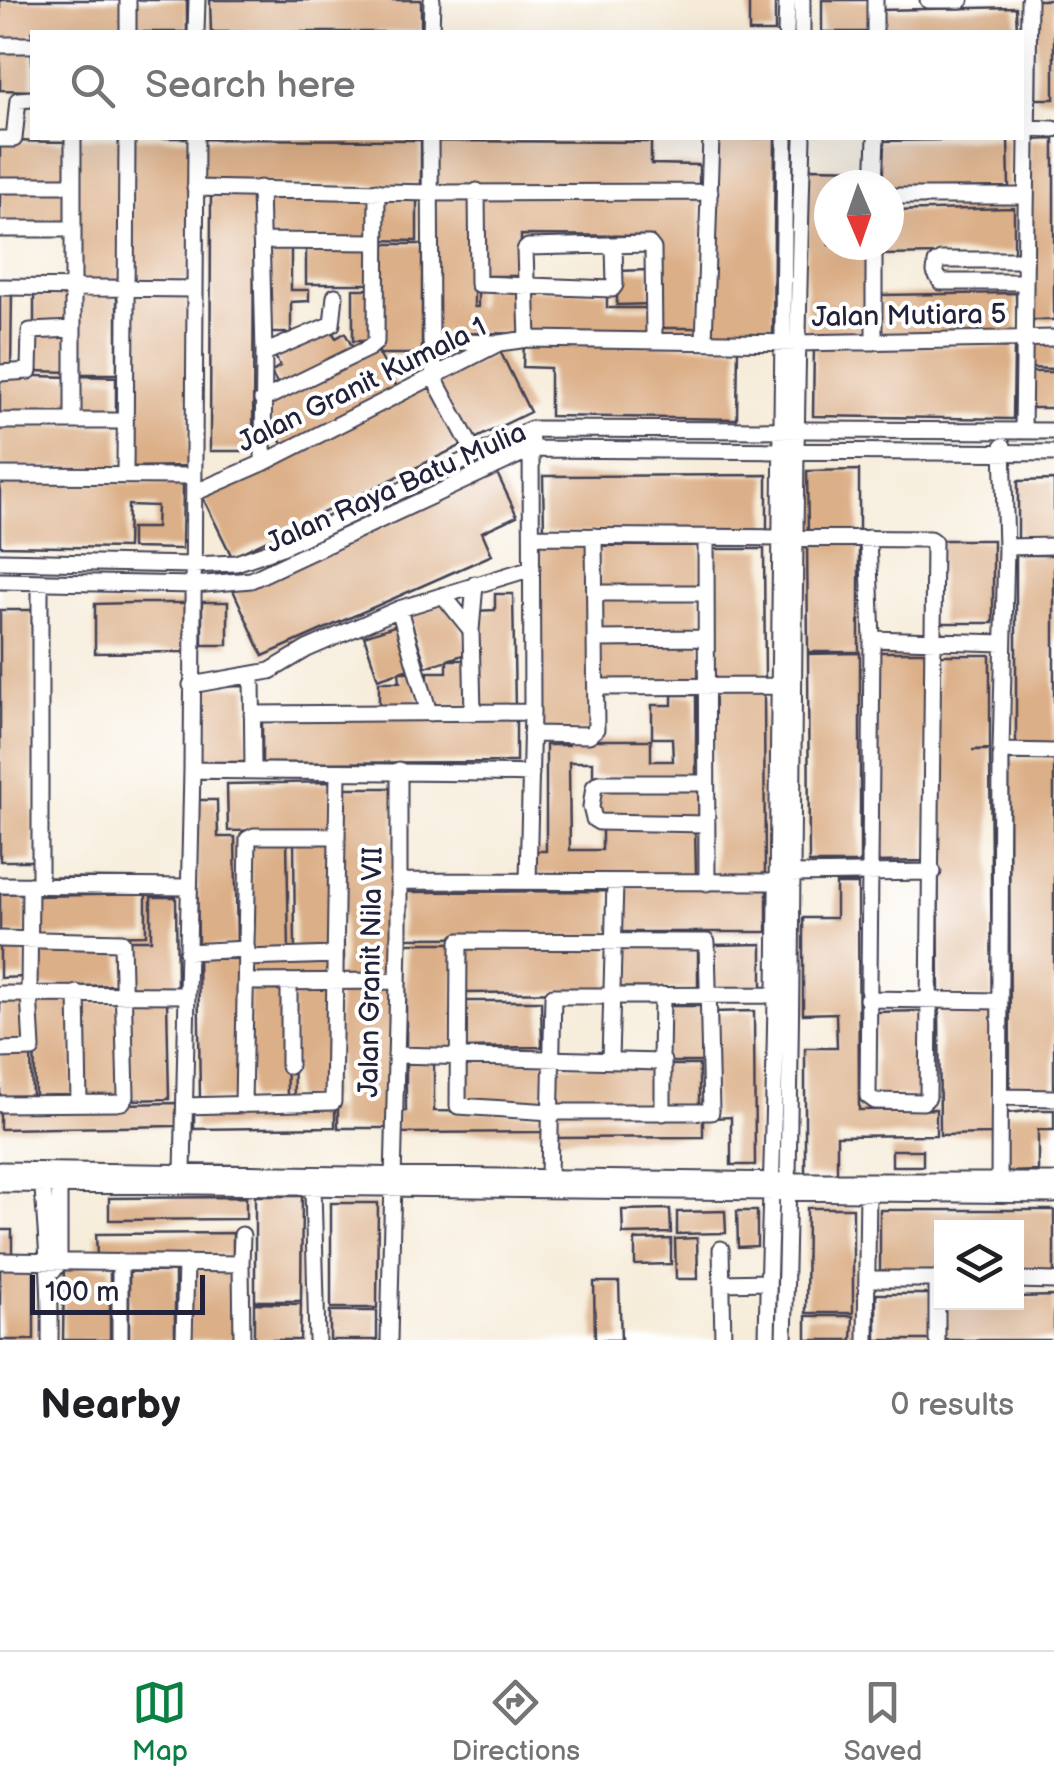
<!DOCTYPE html>
<html lang="en">
<head>
<meta charset="utf-8">
<style>
  body { margin:0; font-family:"Balsamiq Sans",sans-serif; background:#f2f2f2; color:#202124 }
  .controls { position:absolute; right:30px; bottom:30px; display:grid; overflow:hidden; border-radius:0px; box-shadow:0 10px 40px #0002 }
  .controls button { width:90px; height:90px; display:grid; place-items:center; padding:0; border:0; border-bottom:2px solid #e0e0e0; background:#fff; color:#202124; font:50px sans-serif }
  .compass { position:absolute; left:814px; top:170px; width:90px; height:90px; border-radius:50%; background:#fff; box-shadow:0 10px 40px #0002; rotate:178deg }
  .scale { position:absolute; left:30px; bottom:25px; width:175px; box-sizing:border-box; padding-left:10px; border:5px solid #22223b; border-top:0; font-size:28px; line-height:35px; white-space:nowrap; color:#22223b; -webkit-text-stroke:8px #fff; paint-order:stroke }
  .list { margin:0; padding:0; list-style:none }
  h2 { display:flex; justify-content:space-between; align-items:center; height:130px; margin:0; padding:0 40px; font-size:42px }
  h2 small { font-size:32px; font-weight:400; color:#757577 }
  .icon { flex:none; width:55px; height:55px; fill:none; stroke:currentColor; stroke-width:2; stroke-linecap:round; stroke-linejoin:round }
  .map { position:relative; flex:none; width:1054px; height:1340px; overflow:hidden }
  .search { position:absolute; background:#fff; box-shadow:0 10px 40px #0002; left:30px; right:30px; top:30px; height:110px; display:flex; align-items:center; gap:25px; box-sizing:border-box; padding:0 35px; border-radius:0px; color:#757577; font-size:38px }
  .sheet { height:310px; background:#fff }
  nav { display:flex; justify-content:space-around; align-items:center; box-sizing:border-box; height:140px; border-top:2px solid #e0e0e0; background:#fff; font-size:28px; color:#757577 }
  nav a { display:grid; justify-items:center; gap:5px }
  nav .on { color:#0b8043 }
  .map>svg:first-child { display:block }
  .building { fill:#dbaf87 }
  .lines { fill:none; stroke-linecap:round; stroke-linejoin:round }
  .minor-casing { stroke:#424053; stroke-width:19 }
  .minor { stroke:#fff; stroke-width:15 }
  .labels { text-anchor:middle; dominant-baseline:central; stroke-width:8; stroke-linejoin:round; paint-order:stroke }
  .street-label { font-size:28px; fill:#22223b; stroke:#fff }
</style>
</head>
<body>
<div class="map">
<svg width="1054" height="1340" viewBox="0 0 1054 1340">
  <rect width="100%" height="100%" fill="#fff"/>
  <filter id="ink" filterUnits="userSpaceOnUse"><feTurbulence type="fractalNoise" baseFrequency=".01" numOctaves="2"/><feDisplacementMap in="SourceGraphic" scale="20" xChannelSelector="R" yChannelSelector="G"/><feConvolveMatrix kernelMatrix="1 2 1 2 8 2 1 2 1" color-interpolation-filters="sRGB"/></filter>
  <filter id="wash" filterUnits="userSpaceOnUse"><feTurbulence type="fractalNoise" baseFrequency=".0048" numOctaves="4" result="noise"/><feDisplacementMap in="SourceGraphic" scale="40" xChannelSelector="R" yChannelSelector="G"/><feGaussianBlur stdDeviation="2.25" result="paint"/><feColorMatrix in="noise" values="0 0 0 0 0 0 0 0 0 0 0 0 0 0 0 0 0 1.4 0 .05"/><feComposite in="paint" operator="in"/></filter>
  <g filter="url(#wash)">
    <rect width="100%" height="100%" fill="#f6ecd9"/>
    <g id="blocks">
      <!-- building -->
      <path class="building" d="M0 0H126V32H32V40L0 39Z
        M129 0H187V32H129Z
        M210 0H421V32H211Z
        M749 0H775V32H749Z
        M822 0H871V32H822Z
        M1036 0H1054V99H1036Z
        M1016 7 1017 32H881L880 10Z
        M0 48 32 49V91L0 90Z
        M78 138H121L120 284H77Z
        M131 138H189L191 281H133Z
        M713 138H775L773 338 711 337Z
        M203 139 421 140V185L202 184Z
        M1008 139 1009 187 889 189V185H878V141Z
        M1054 139V320H1031L1029 140Z
        M0 141 72 142V184L0 183Z
        M433 141 651 142V164L699 165V187L432 186Z
        M807 168 869 169V185H829V245H869L868 337 806 336Z
        M0 186 71 187V229L0 228Z
        M480 194 701 195 700 328H657L653 236 521 235V276H479Z
        M263 195 374 196V240H263Z
        M211 196H254L253 451H210Z
        M379 196H417V241L378 240Z
        M434 197H474V307H478V287L607 292V308H652V334L433 333Z
        M1014 208V253L878 255V245H889V211Z
        M265 243H291V290H309V301L291 302V333H265Z
        M379 244H422V354H379L398 389 284 448 263 407 376 348 379 353Z
        M306 245H374V284H306Z
        M650 270 651 304 617 305V271Z
        M34 288H72V327L34 328Z
        M0 289H12L11 373H0Z
        M353 289H375L374 341H353Z
        M79 291H117V374H78Z
        M1016 293 1017 337 881 340 880 295Z
        M187 294 190 466 129 467 127 295Z
        M329 327 336 338 345 333 355 352 281 390 271 372 280 366 274 354Z
        M34 331 72 332V372L33 371Z
        M1030 341H1054V369L1028 368Z
        M524 343 738 346 737 419 550 416V368L523 367Z
        M814 344 1014 347 1013 419 813 416Z
        M500 351 530 412 232 557 202 496Z
        M1029 372H1054V408H1029Z
        M0 375 71 377V418L0 417Z
        M77 376 116 377V419L77 418Z
        M0 425 119 426V469L0 467Z
        M859 470V534H808L807 471Z
        M497 473 517 516 482 532 492 555 263 656 233 590Z
        M767 475V532L544 533 543 476Z
        M1054 480V543H1018V481Z
        M0 481 183 484 182 549 131 548V528H156L157 506 128 505 127 548 0 546Z
        M538 538H590L591 732H539Z
        M807 539H859V652H808Z
        M940 540H993V623H940Z
        M599 542H701L702 588 599 589Z
        M713 549H764L765 680H713Z
        M1016 555H1054V747H1016Z
        M495 594H513L515 710H476L474 611 495 610Z
        M597 595H700L701 637H597Z
        M441 600 459 622 469 653 426 667 407 610Z
        M202 602H228V645H202Z
        M132 603H185V652L95 653V604Z
        M0 610H32L33 861H0Z
        M400 624 415 667 378 679 364 636Z
        M702 639V684H599V640Z
        M874 652H925L926 861 875 862Z
        M860 653V863H809L808 654Z
        M937 655H990V749L972 750H990L992 998H939Z
        M447 660H472V707H428V672H447Z
        M399 672H418L419 706 379 707V682H400Z
        M248 686V762H196L195 687Z
        M713 687H764L765 881 714 882Z
        M672 695H696V776H593V762H569L570 850H602V828H695L696 874 534 875V851H546V745H569V740H651V761H673L672 738H652V705H672Z
        M516 716V762L262 763V717Z
        M1054 759V1094H1010L1009 760Z
        M331 782V829L228 831 227 784Z
        M597 785 698 786 699 818 597 819Z
        M342 788H395L391 1128H338V980L344 958Z
        M196 800H217L218 837H235L237 946H198Z
        M250 839H287L289 952H251Z
        M294 839H331L333 952H295Z
        M836 884H858L859 1110 936 1109V1135L837 1136V1176H805V1048H837L836 1013 803 1014V918H836Z
        M767 885V932H618L617 886Z
        M609 891 610 937 402 938V892Z
        M26 893V934H0V894Z
        M146 894V935L34 937V896Z
        M151 897H176L177 989 127 990 126 940H151Z
        M406 943H455V1051H406Z
        M617 944H698V990L618 991Z
        M762 944V990H714L713 945Z
        M0 945H24L25 977 0 978Z
        M120 945 121 985 33 987 32 946Z
        M608 946V992L459 993V947Z
        M238 953 240 1099H200L198 954Z
        M327 958 328 980 248 981 247 959Z
        M248 985H285L287 1098 250 1099Z
        M329 985 331 1098 294 1099 292 986Z
        M167 999 169 1099 130 1100 128 1000Z
        M30 1001 31 1048H0V1002Z
        M73 1001 74 1101 35 1102 34 1002Z
        M460 1001H541L542 1047 460 1048Z
        M79 1002H118L119 1101 80 1102Z
        M992 1002V1134L940 1135 939 1003Z
        M664 1006H708V1062H664Z
        M754 1011 755 1165H731V1117L714 1118 711 1012Z
        M924 1011V1097H875V1012Z
        M31 1051 32 1101H0V1052Z
        M406 1060H434V1111L546 1113 545 1132 395 1133V1111H406Z
        M463 1060H545V1106L463 1107Z
        M555 1065H699V1111L555 1112Z
        M177 1103V1126L0 1129V1106Z
        M335 1109V1127L194 1129V1111Z
        M1039 1110H1054V1130H1038V1171L1007 1172V1113Z
        M703 1115V1137L553 1138V1116Z
        M892 1150H923V1166H892Z
        M255 1196H302L301 1301H255Z
        M246 1197V1219L109 1220V1198Z
        M331 1203H378L377 1308H331Z
        M807 1208H853V1313H806Z
        M670 1209 671 1233 623 1234 622 1210Z
        M880 1210H1054V1275H1016V1228H941V1275H880Z
        M725 1211 726 1233 677 1234V1212Z
        M737 1211H757V1246L738 1247Z
        M0 1230H12V1253H0Z
        M233 1233V1256L97 1257 96 1234Z
        M697 1238 698 1279H676L675 1239Z
        M671 1239V1264L635 1265V1240Z
        M64 1267H110V1340H63Z
        M129 1267H175V1340H129Z
        M0 1268H34V1340H0Z
        M189 1268 235 1269V1340H188Z
        M594 1282H619L621 1340H595Z
        M876 1294H932V1340H876Z
        M1054 1296V1340H943V1302H1016V1297Z
        M254 1303 301 1304 300 1340H254Z
        M330 1311H377V1340H330Z
        M806 1316H853L852 1340H806Z"/>
    </g>
  </g>
  <g filter="url(#ink)">
    <use href="#blocks" fill-opacity="0" stroke="#424053" stroke-width="2.5"/>
    <g class="lines">
      <!-- minor casing -->
      <g class="minor-casing">
        <path id="minor" d="M128 0V32
          M802 0V32
          M928 0H961
          M196 32 197 0
          M431 32 432 0
          M786 32 787 0
          M875 32V0
          M0 45H32
          M1022 128 1054 129
          M73 138V420
          M430 138 431 341 434 378 475 454
          M0 139H14L18 100 32 99
          M0 185H73
          M874 185 876 138
          M195 188 431 193 710 192
          M260 188 264 353 263 463
          M477 191 478 284 612 289 615 285 614 245
          M889 196H1026
          M0 229H73
          M261 241 376 242
          M874 245V342
          M1024 282H941L935 272 936 263 941 260H1025
          M0 287 194 289
          M528 339 525 250 528 247 649 244 653 249 654 339
          M431 341 497 343
          M704 342 711 138
          M264 353 332 324 335 296
          M0 373 29 371 30 331 73 329
          M262 400 369 348 376 342 377 191
          M0 421H124
          M1023 431 1029 0
          M0 475 193 476
          M125 476 127 138
          M194 493 263 463 499 343 528 339 797 343 1054 338
          M533 536C665 537 797 538 930 539L934 542 928 1097 923 1102 875 1101 868 1096 872 639 868 538
          M706 538 707 883
          M1006 547 1054 546
          M0 561 193 565 236 563 282 547 531 429 1054 431
          M0 581 194 585 251 580 532 449 1054 453
          M40 582V885
          M595 593H706
          M443 595 471 630
          M399 609 429 713
          M596 639 706 638
          M872 639 1003 643
          M252 676 253 771
          M191 685 270 671 307 649 399 609 532 568
          M598 687 779 686
          M473 713 471 630 475 584
          M252 714 532 712
          M531 734 589 735 596 729 594 536
          M1001 751 1054 752
          M192 770C305 772 418 771 531 774
          M706 824 599 822 594 819 591 807 594 787 599 783H706
          M398 881 776 882 790 874 933 872
          M528 881 532 712 531 440
          M0 885 188 887
          M0 939 122 942 126 1096 122 1102 116 1103 0 1104
          M459 941 707 942 711 1112H551L458 1106Z
          M187 952 247 949
          M246 958 335 955
          M246 982 398 981
          M77 993 79 1103
          M0 994 186 995
          M867 999 1000 1001
          M0 1050 32 1049 29 992 30 885
          M396 1055 661 1062 662 995
          M610 1060 615 882
          M663 1061V1113
          M289 1066V982
          M999 1097 1054 1098
          M243 1105 248 839 254 836H336
          M185 1106 333 1102 338 773
          M0 1170 789 1181H1054
          M183 1172 192 770 196 138
          M42 1175C46 1231 51 1284 50 1340
          M549 1176 553 996 776 995
          M0 1184 1054 1195
          M999 1188 1001 751 1006 547 1003 446
          M313 1189 317 1340
          M721 1249 723 1340
          M0 1261 241 1264 242 1340
          M120 1262V1340
          M241 1264 242 1235
          M55 1269 59 1261V1177
          M867 1279H942
          M1016 1280 1054 1281
          M722 1283 768 1282
          M184 1340 186 1263
          M389 1340 399 942V770
          M767 1340C769 1224 775 1108 776 992 781 707 780 422 785 138
          M784 1340C796 939 790 538 803 138
          M866 1340 868 1189
          M937 1340V1279"/>
      </g>
      <!-- minor -->
      <use href="#minor" class="minor"/>
    </g>
  </g>
  <g class="labels">
    <!-- street labels -->
    <g class="street-label">
      <text transform="translate(909 316) rotate(-1)">Jalan Mutiara 5</text>
      <text transform="translate(362 385) rotate(-26)">Jalan Granit Kumala 1</text>
      <text transform="translate(396 488) rotate(-24)">Jalan Raya Batu Mulia</text>
      <text transform="translate(371 972) rotate(-89)">Jalan Granit Nila VII</text>
    </g>
  </g>
</svg>
<div class="controls">
<button><svg class="icon" aria-label="layers" viewBox="0 0 24 24"><path d="M12 4l9 5-9 5-9-5zM3 14l9 5 9-5"/></svg></button>
</div>
<svg class="compass" viewBox="-18 -18 36 36"><path d="M0-13l5 13h-10z" fill="#e53935"/><path d="M0 13l5-13h-10z" fill="#757577"/></svg>
<div class="scale">100 m</div>
<div class="search"><svg class="icon" aria-label="search" viewBox="0 0 24 24"><circle cx="10" cy="10" r="6"/><path d="M15 15l6 6"/></svg>Search here</div>
</div>
<section class="sheet">
<h2>Nearby<small>0 results</small></h2>
<ul class="list">
</ul>
</section>
<nav>
<a class="on"><svg class="icon" aria-label="map" viewBox="0 0 24 24"><path d="M3 6l6-2 6 2 6-2v14l-6 2-6-2-6 2zM9 4v14M15 6v14"/></svg>Map</a>
<a><svg class="icon" aria-label="directions" viewBox="0 0 24 24"><path d="M12 3l9 9-9 9-9-9zM9 14v-3h6M13 9l2 2-2 2"/></svg>Directions</a>
<a><svg class="icon" aria-label="saved" viewBox="0 0 24 24"><path d="M7 4h10v16l-5-4-5 4z"/></svg>Saved</a>
</nav>
</body>
</html>
